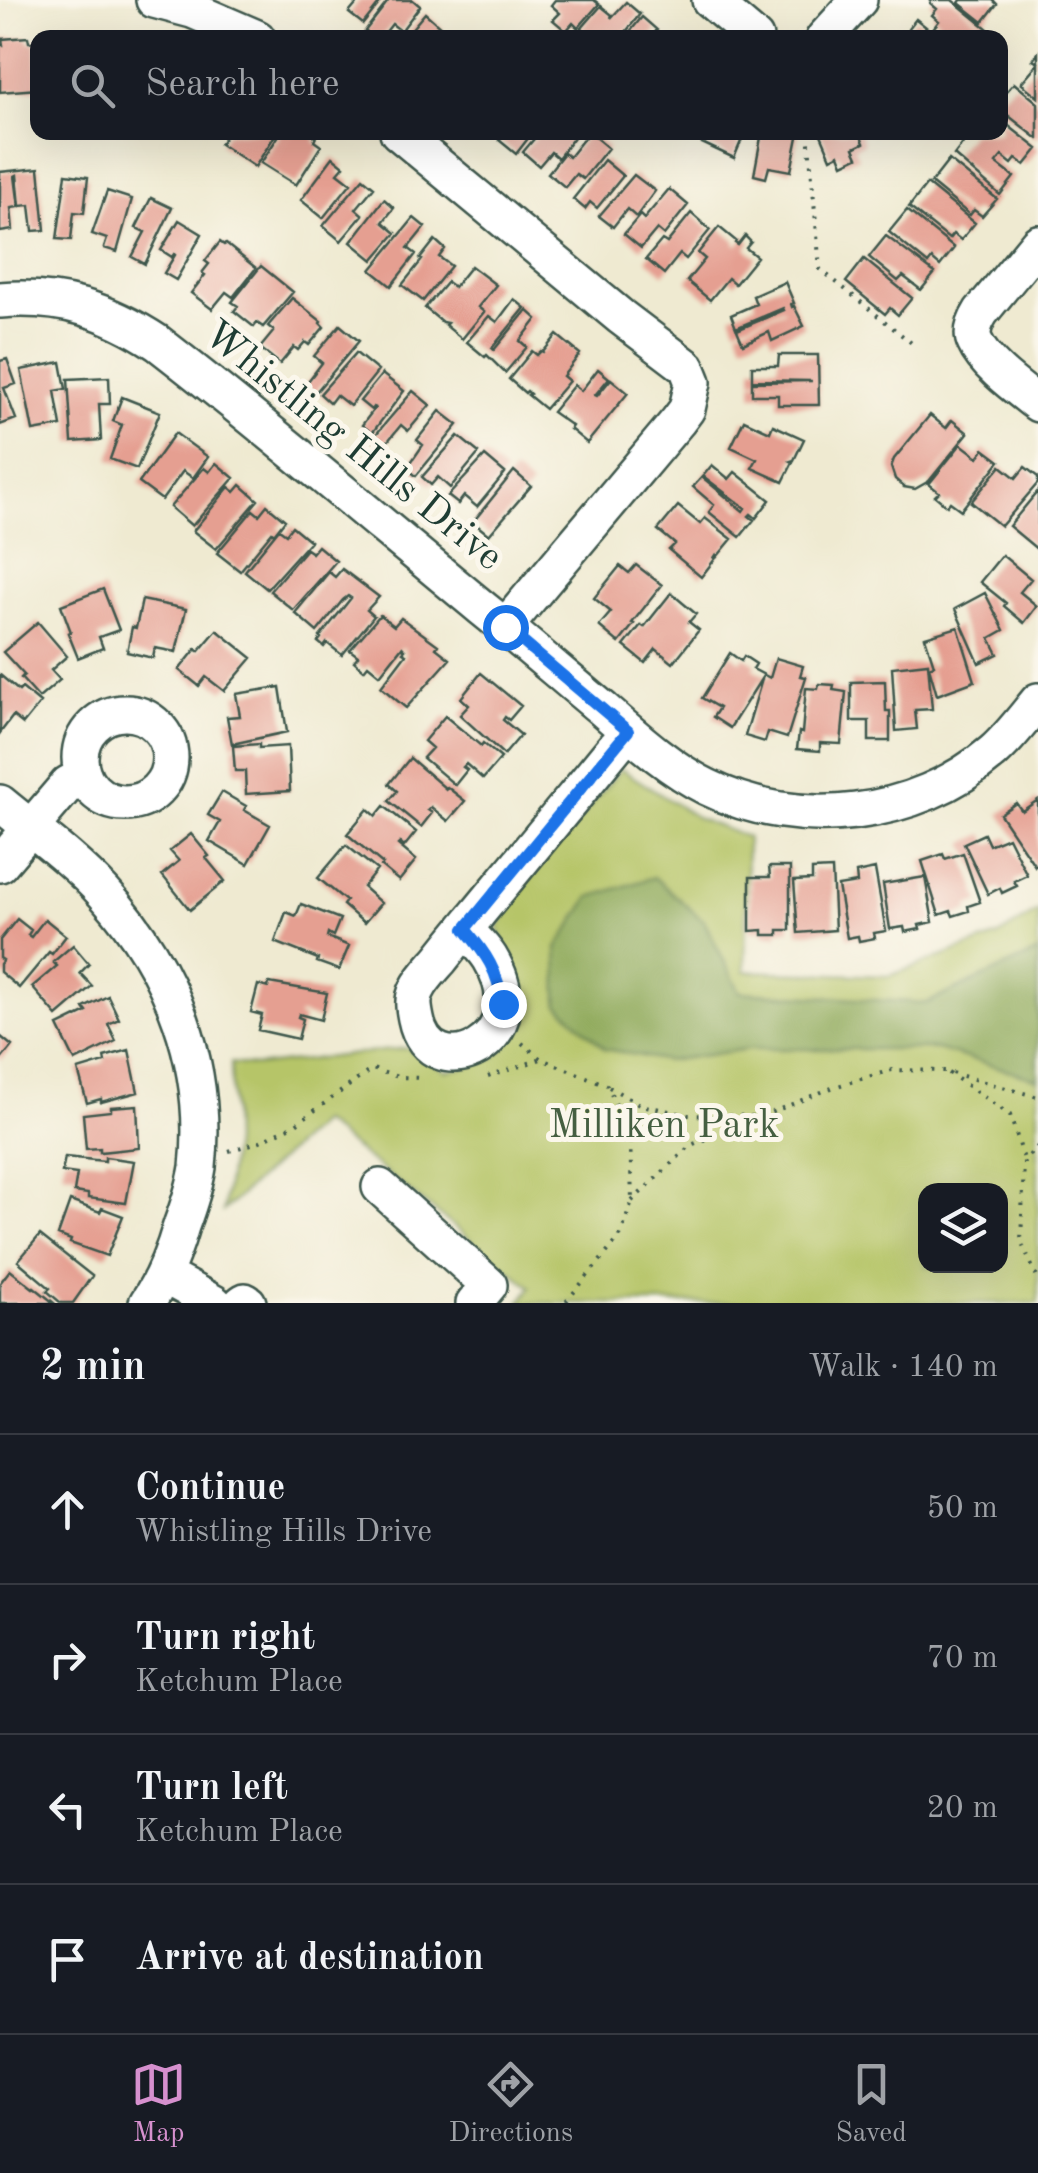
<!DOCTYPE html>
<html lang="en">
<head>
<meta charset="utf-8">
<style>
  body { margin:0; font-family:"Old Standard TT",serif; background:#242831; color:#f1f3f6 }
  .controls { position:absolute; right:30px; bottom:30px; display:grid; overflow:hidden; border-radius:20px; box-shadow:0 10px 40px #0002 }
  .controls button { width:90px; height:90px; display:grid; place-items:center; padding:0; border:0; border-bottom:2px solid #363941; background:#171b24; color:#f1f3f6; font:50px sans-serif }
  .stop { position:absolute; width:30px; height:30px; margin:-22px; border:8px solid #1a73e8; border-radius:50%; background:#fff }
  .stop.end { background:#1a73e8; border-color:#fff; box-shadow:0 2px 10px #0008 }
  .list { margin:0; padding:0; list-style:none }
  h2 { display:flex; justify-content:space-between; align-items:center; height:130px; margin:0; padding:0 40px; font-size:42px }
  h2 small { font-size:32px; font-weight:400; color:#9ea1a6 }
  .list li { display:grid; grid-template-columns:65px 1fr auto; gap:30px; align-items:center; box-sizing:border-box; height:150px; padding:0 40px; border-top:2px solid #363941 }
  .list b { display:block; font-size:38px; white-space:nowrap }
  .list p { margin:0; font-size:32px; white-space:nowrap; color:#9ea1a6 }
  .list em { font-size:32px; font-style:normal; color:#9ea1a6 }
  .icon { flex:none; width:55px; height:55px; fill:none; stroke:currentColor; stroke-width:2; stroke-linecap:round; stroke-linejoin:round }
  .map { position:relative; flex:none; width:1038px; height:1303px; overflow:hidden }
  .search { position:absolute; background:#171b24; box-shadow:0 10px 40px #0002; left:30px; right:30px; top:30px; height:110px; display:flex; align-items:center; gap:25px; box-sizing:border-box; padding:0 35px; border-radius:20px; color:#9ea1a6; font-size:38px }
  .sheet { height:730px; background:#171b24 }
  nav { display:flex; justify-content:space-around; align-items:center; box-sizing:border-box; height:140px; border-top:2px solid #363941; background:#171b24; font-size:28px; color:#9ea1a6 }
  nav a { display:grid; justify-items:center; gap:5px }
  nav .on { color:#d690ce }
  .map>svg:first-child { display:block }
  .green { fill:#b6c568; stroke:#6a814e; stroke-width:2.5; fill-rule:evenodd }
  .forest { fill:#90aa5c; stroke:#587448; stroke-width:2.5 }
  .building { fill:#e59f91 }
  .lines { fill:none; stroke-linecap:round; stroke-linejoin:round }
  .minor-casing { stroke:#3e574c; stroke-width:40 }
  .path { stroke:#3e574c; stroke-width:4; stroke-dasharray:2.5 8; stroke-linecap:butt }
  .minor { stroke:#fff; stroke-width:35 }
  .route { stroke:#1a73e8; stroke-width:12 }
  .labels { text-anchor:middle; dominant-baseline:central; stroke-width:10; stroke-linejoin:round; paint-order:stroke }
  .street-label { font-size:40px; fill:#1f3d34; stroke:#fbf7ec }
  .park-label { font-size:40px; fill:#455f41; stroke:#fbf7ec }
</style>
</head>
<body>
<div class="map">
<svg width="1038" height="1303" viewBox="0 0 1038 1303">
  <rect width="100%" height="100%" fill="#fbf7ec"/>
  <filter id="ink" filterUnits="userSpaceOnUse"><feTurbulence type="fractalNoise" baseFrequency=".01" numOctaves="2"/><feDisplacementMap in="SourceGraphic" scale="20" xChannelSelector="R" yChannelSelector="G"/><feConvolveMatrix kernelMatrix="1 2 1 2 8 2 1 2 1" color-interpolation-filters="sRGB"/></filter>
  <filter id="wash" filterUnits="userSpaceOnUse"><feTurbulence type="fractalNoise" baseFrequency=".0048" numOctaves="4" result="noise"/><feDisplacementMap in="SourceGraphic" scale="40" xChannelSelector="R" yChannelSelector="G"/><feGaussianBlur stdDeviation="2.25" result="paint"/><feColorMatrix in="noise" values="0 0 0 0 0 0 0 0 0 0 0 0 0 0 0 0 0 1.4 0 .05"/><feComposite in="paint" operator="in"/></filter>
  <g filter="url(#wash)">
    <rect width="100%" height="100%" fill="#efead1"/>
    <!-- green -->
    <path class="green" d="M621 769 699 819 747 837 745 971 889 976 998 936 1038 911V1303H519L531 1287 321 1122 223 1211 233 1142 231 1063 255 1066 407 1048 446 1071C489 1062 499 1062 522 1023L516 986 498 927 522 887ZM926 1190H1000V1266H926Z"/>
    <!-- forest -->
    <path class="forest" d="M654 877 704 921 740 992 927 1003 1038 952V1079L937 1049H748L667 1061 605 1049 558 1004 557 948 590 897Z"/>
    <g id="blocks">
      <!-- building -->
      <path class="building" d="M360 0H382L363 24 349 13Z
        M389 0H413L420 6 401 31 392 24 381 38H373L365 31Z
        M555 0H594L599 4 578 28 573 23 566 31 553 20 560 13 551 5Z
        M932 0H952L988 29 981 38H901L916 19 931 31 939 21 932 15 937 9 930 3Z
        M961 0H993L997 4 983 22 959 3Z
        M626 2 640 14 621 38H578L575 36 601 6 612 15 611 18Z
        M425 13 443 29 436 38H404Z
        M642 17 657 30 650 38H625Z
        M28 37 29 42H36L38 89 0 92V45H3L2 39Z
        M1038 53V97L1021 83 1038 63 1033 60Z
        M1014 83 1038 103V139L1000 109V99Z
        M1000 119 1038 149 1025 165 1016 159 1012 164 1002 156 996 163 1014 177 1000 195 954 155 971 133 1000 132Z
        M228 132H277L255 167 220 144Z
        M281 132H309L316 137 314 141 321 146 296 185 261 163Z
        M505 132H533L516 154 499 140Z
        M547 132H578L558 158 551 152 539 166 523 152 539 133 543 137Z
        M589 132 608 148 583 179 576 174 565 187 548 173 564 153 569 157Z
        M706 132H745L734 158 702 143Z
        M762 132H799L791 171 769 167 766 178 754 175Z
        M820 132H859L864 143 854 148 858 157 843 164 839 154 831 158Z
        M333 157 344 166 338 173 351 183 323 218 301 200Z
        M604 160 623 176 597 208 590 202 585 209 573 199Z
        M949 160 997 199 982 216 974 210 970 215 931 183Z
        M39 168 45 230 33 231 30 205 20 206 17 175 15 176 19 207 11 208 13 230 0 232V172Z
        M66 174 88 177 84 213 74 212 71 240 57 239Z
        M634 175 655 191 636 217 627 209 613 227 599 216Z
        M363 178 374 187 356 209 363 215 341 241 323 226Z
        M927 184 975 223 961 240 953 234 949 239 909 207Z
        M669 189 688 205 664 235 657 229 641 248 624 234 640 215 644 219Z
        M107 191 132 199 117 252 104 248 107 239 92 234Z
        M151 198 172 208 145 264 132 257 145 232 136 228Z
        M384 199 394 208 383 222 396 233 373 260 351 242Z
        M907 210 954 248 940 266 932 259 928 264 889 232Z
        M691 213 710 230 686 259 680 254 664 274 646 259 662 240 667 243Z
        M414 218 425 227 408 248 416 254 391 286 371 270Z
        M179 220 202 234 176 280 164 273 175 255 174 254 172 257 161 250Z
        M719 227 736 241 735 243 738 245 745 236 751 242 746 248 757 257 735 284 728 278 710 300 687 281 705 259 698 253Z
        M886 236 935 273 921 290 903 276 898 281 869 257Z
        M435 240 445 249 439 257 451 266 423 301 402 285 422 260 420 259Z
        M220 242 224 245 226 244 256 268 233 297 226 292 212 309 191 293 205 275 202 273 209 264 205 261Z
        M864 259 912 298 898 315 890 308 885 314 846 282Z
        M261 266 293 292 263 327 257 323 254 327 234 311 238 306 232 302Z
        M471 266 496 285 478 307 484 312 462 339 445 325 447 323 442 322 425 308 447 282 454 287Z
        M785 282 794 303 791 304 792 307 794 306 804 326 772 341 769 332 743 344 737 330 784 310 783 308 736 328 731 315 756 304 753 296Z
        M292 298 321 321 320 323 324 327 309 345 305 342 298 350 294 347 280 364 260 348 274 331 268 326Z
        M514 299 525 308 492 348 494 350 527 310 537 319 520 341 527 347 505 373 487 355 485 357 467 342 489 316 497 322Z
        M340 325 359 341 315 393 305 385 322 363 314 356Z
        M557 335 580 354 563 376 569 381 545 409 528 395 530 394 527 391 525 393 509 379 532 351 537 355 541 351 543 352Z
        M356 353 378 371 350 406 336 395 330 403 320 394Z
        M779 355H818L819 405H778V395H752V382L812 381 752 380V366H778Z
        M7 359 16 384 4 388 16 419 0 425V361Z
        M61 362 66 389 55 391 61 426 33 431 21 370Z
        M598 369 609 378 595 395 597 396 611 379 628 393 587 443 570 429 572 426 552 412 574 385 581 391Z
        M382 374 404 391 372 433 362 425 375 408 373 407 371 410 360 401Z
        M109 377 110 404H99L101 440 72 442 68 379Z
        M413 391 430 405 408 431 401 425 383 447 372 439Z
        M122 397 160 412 137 469 110 459 122 425 113 421Z
        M440 411 458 425 416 476 407 468 423 445 417 440Z
        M930 415 946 428 952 420 968 433 929 481 915 489 904 487 895 479 891 467 894 459Z
        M744 420 770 432 773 425 804 439 794 460 791 461 793 462 783 482 752 468 757 459 731 447Z
        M175 433 208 457 193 478 183 471 162 500 139 483Z
        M458 436 479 453 450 488 438 477 431 485 422 477Z
        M961 444 978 457 984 449 1000 461 961 510 950 502 947 506 935 496 939 492 929 484Z
        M485 456 505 473 477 507 464 496 458 504 448 496Z
        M216 463 234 478 192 526 170 507 204 468 209 472Z
        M712 465 729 479 735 472 770 500 756 518 751 514 749 516 754 520 740 537 709 512 714 505 693 487 702 477 743 511 745 508 703 476Z
        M1001 466 1016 478 1025 467 1038 477V483L1001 526 971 502Z
        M514 471 531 486 489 535 473 522Z
        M241 485 258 500 216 549 193 531 229 487 235 492Z
        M1038 491V550L1009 526Z
        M267 505 285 520 274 534 272 532 240 571 217 553 253 510 259 515Z
        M678 506 700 524 705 518 732 539 717 557 716 555 714 558 715 559 701 577 669 550 675 544 658 530Z
        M292 526 310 541 267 589 245 571 279 529 286 534Z
        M318 546 336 561 293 610 270 591 306 549 312 553Z
        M1002 555 1031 579 1020 592 1037 606 1024 623 1004 606 1006 603 980 582Z
        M636 565 662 585 632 623 634 624 619 643 599 626 611 612 594 598 620 566 629 573Z
        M342 569 379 597 367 610 374 616 342 655 327 643 324 647 318 642 321 638 320 637 351 598 348 596 343 600 317 632 295 613 329 572 335 577Z
        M103 589 119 630 99 637 103 648 78 658 68 633 71 632 61 605Z
        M671 593 696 614 689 622 699 630 673 663 656 649 645 663 624 646 641 625 644 627Z
        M985 593 1004 630 990 638 998 654 979 663 955 609Z
        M142 600 186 609 176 652 155 648 153 658 127 652 132 627 136 628Z
        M380 615 394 626 401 618 438 645 436 648 450 659 406 708 381 687 406 654 403 652 405 650 402 647 380 675 368 665 364 670 354 661 358 656 350 650Z
        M38 622 67 656 51 670 60 680 39 698 21 678 24 675 3 652Z
        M958 627 975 681 937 695 929 667 934 665 925 637Z
        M217 630 252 658 224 691 206 677 199 686 179 670 196 649 199 651Z
        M730 653 741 661 744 656 756 664 753 669 770 678 776 658 803 666 800 676 806 677 787 738 768 732 765 742 745 736 763 676 730 728 713 717 719 708 702 698Z
        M928 663 932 709 915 710 917 729 896 731 892 667Z
        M481 673 521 706 509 720 505 717 503 720 521 735 504 755 460 715 469 705 461 698Z
        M0 675 19 691 22 688 40 703 23 724 13 716 0 733Z
        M885 681 886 711H890V741H869V721H851V682Z
        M819 684 834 685 833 690 846 692 841 744 820 743V751L797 749 799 732 802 733 806 688 818 689Z
        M280 687 287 732 232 744 227 717 240 716 236 694Z
        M445 716 481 746 483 743 501 758 483 779 466 764 463 767 467 770 455 785 423 758 432 748 424 741Z
        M259 744V748L288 746 290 791 246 794 245 771H235L233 746Z
        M410 758 446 789 447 787 465 801 448 821 431 807 428 810 432 813 421 827 389 801 397 791 389 784Z
        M222 792 246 806 244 810 270 825 248 864 209 841 220 822 208 815Z
        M1038 800V863L1035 866 1000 814 1016 803 1022 811Z
        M384 806 416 832 404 847 400 843 398 845 416 860 399 881 381 866 383 864 347 834 368 809 376 816Z
        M191 834 209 856 206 858 225 881 190 910 162 875 179 861 170 851Z
        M984 834 989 845 1008 837 1027 875 1014 881 1017 886 1002 893 1000 888 988 894 964 843Z
        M346 845 377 870 363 887 381 903 364 923 343 905 346 901 318 878Z
        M963 853 980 902 968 906 969 911 953 916 951 911 939 915 922 861 943 854 945 859Z
        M769 867H790V930H778V935H763V930L750 931V877H770Z
        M832 869 835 930 798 933 794 881 812 880V870Z
        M875 869 886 931 874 933 875 938 859 941 858 936 847 938 838 886 857 883 856 873Z
        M925 877 933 922 919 925 920 929 905 932 904 927 890 929 883 884Z
        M301 904 340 919 333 936 328 933 327 937 349 946 339 970 317 962 318 959 275 942 286 912 296 916Z
        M17 919 31 930 28 935 31 937 45 919 66 936 52 954 49 952 19 988 0 972V964L3 960 0 958V940Z
        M73 945 89 964 80 973 92 986 57 1016 32 987 57 966 53 962Z
        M269 983 327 993 321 1020 299 1014 298 1017 303 1019 298 1039 258 1030 262 1015 251 1012 258 985 268 988Z
        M108 996 119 1019 108 1024 116 1041 75 1061 58 1026 87 1012 84 1008Z
        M0 1036 12 1046 0 1061Z
        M129 1050 138 1092 101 1102V1099L87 1103 78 1070 105 1062 104 1057Z
        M137 1105 139 1148 100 1152V1148L86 1149 83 1114 111 1111V1107Z
        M65 1157 105 1161V1157L134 1161 126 1203 88 1198V1194L74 1192 77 1174 62 1172Z
        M70 1201 100 1212 102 1208 123 1216 107 1256 70 1243 71 1240 58 1235Z
        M40 1235 92 1276 73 1303H61L47 1291 50 1288 18 1261Z
        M10 1270 33 1288 34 1287 54 1303H0V1283Z"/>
    </g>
  </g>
  <g filter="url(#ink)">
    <use href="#blocks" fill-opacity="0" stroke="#3e574c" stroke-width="2.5"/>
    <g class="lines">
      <!-- minor casing -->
      <g class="minor-casing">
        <path id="minor" d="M154 0 192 10 257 38
          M710 0 755 38
          M824 38 859 0
          M398 132 621 317 687 367 693 382 687 409 678 421 505 627
          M1038 243 981 312C976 320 970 332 975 342 985 365 1019 389 1038 404
          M0 300C61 295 108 310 158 343 268 428 374 519 482 608 523 641 563 676 604 710 636 738 669 768 707 787 798 832 916 818 993 752 1010 737 1024 718 1038 701
          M80 758a45 45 0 1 1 90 0a45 45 0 1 1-90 0Z
          M0 803C35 832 74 860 104 893 172 968 209 1066 198 1167 195 1187 188 1207 181 1226 173 1254 163 1279 147 1303
          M0 864 68 784 84 776
          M465 929C473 938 483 947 490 958 541 1043 430 1091 416 1019 414 1009 412 1000 417 990 422 979 432 969 440 960 454 942 469 924 483 907 532 848 580 790 628 731
          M380 1187 489 1285 474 1303
          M163 1275 214 1303
          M242 1303 245 1301 248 1303"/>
      </g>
      <!-- path -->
      <path class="path" d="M808 132 820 269 914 345
        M522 1043 541 1059 607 1085 630 1136 632 1201 620 1237 565 1303
        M949 1073 1010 1115 1024 1159
        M488 1077 541 1059
        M609 1087 641 1105 688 1115 759 1116
        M1038 1146 1024 1161 1021 1242 1038 1279
        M229 1151 258 1142 296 1124 372 1069 398 1077 424 1078
        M632 1201 691 1145 834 1087 892 1070 945 1071 1038 1097"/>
      <!-- minor -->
      <use href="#minor" class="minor"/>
    </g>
  </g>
  <g class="lines" filter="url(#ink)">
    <!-- route -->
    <path class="route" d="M503 1004C497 970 487 955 465 929L628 731 505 627"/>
  </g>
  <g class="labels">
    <!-- street labels -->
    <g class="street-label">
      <text transform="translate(352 447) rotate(39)">Whistling Hills Drive</text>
    </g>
    <!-- park labels -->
    <g class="park-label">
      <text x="664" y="1127">Milliken Park</text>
    </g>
  </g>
</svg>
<div class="controls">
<button><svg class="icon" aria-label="layers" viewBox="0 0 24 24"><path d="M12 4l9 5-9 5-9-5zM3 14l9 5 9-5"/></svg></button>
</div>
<div class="stop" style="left:505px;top:627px"></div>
<div class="stop end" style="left:503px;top:1004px"></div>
<div class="search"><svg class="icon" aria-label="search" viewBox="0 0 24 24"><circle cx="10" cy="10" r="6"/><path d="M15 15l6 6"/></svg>Search here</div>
</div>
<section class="sheet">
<h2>2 min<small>Walk · 140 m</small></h2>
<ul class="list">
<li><svg class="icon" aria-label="ahead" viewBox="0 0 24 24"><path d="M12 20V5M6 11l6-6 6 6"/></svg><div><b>Continue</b><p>Whistling Hills Drive</p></div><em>50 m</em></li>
<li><svg class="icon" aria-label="right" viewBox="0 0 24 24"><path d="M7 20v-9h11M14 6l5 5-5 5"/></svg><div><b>Turn right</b><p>Ketchum Place</p></div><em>70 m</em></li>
<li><svg class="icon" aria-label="left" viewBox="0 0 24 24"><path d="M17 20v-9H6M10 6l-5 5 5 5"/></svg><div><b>Turn left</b><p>Ketchum Place</p></div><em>20 m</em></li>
<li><svg class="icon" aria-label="arrive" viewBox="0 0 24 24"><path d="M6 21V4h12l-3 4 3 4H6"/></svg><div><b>Arrive at destination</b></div></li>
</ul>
</section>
<nav>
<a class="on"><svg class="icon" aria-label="map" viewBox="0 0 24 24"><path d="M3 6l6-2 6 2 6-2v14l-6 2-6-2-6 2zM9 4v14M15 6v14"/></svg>Map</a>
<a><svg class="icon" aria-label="directions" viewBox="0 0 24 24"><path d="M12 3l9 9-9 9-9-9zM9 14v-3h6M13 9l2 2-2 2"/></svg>Directions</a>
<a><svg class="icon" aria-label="saved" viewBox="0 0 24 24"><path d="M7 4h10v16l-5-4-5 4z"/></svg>Saved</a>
</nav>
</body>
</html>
